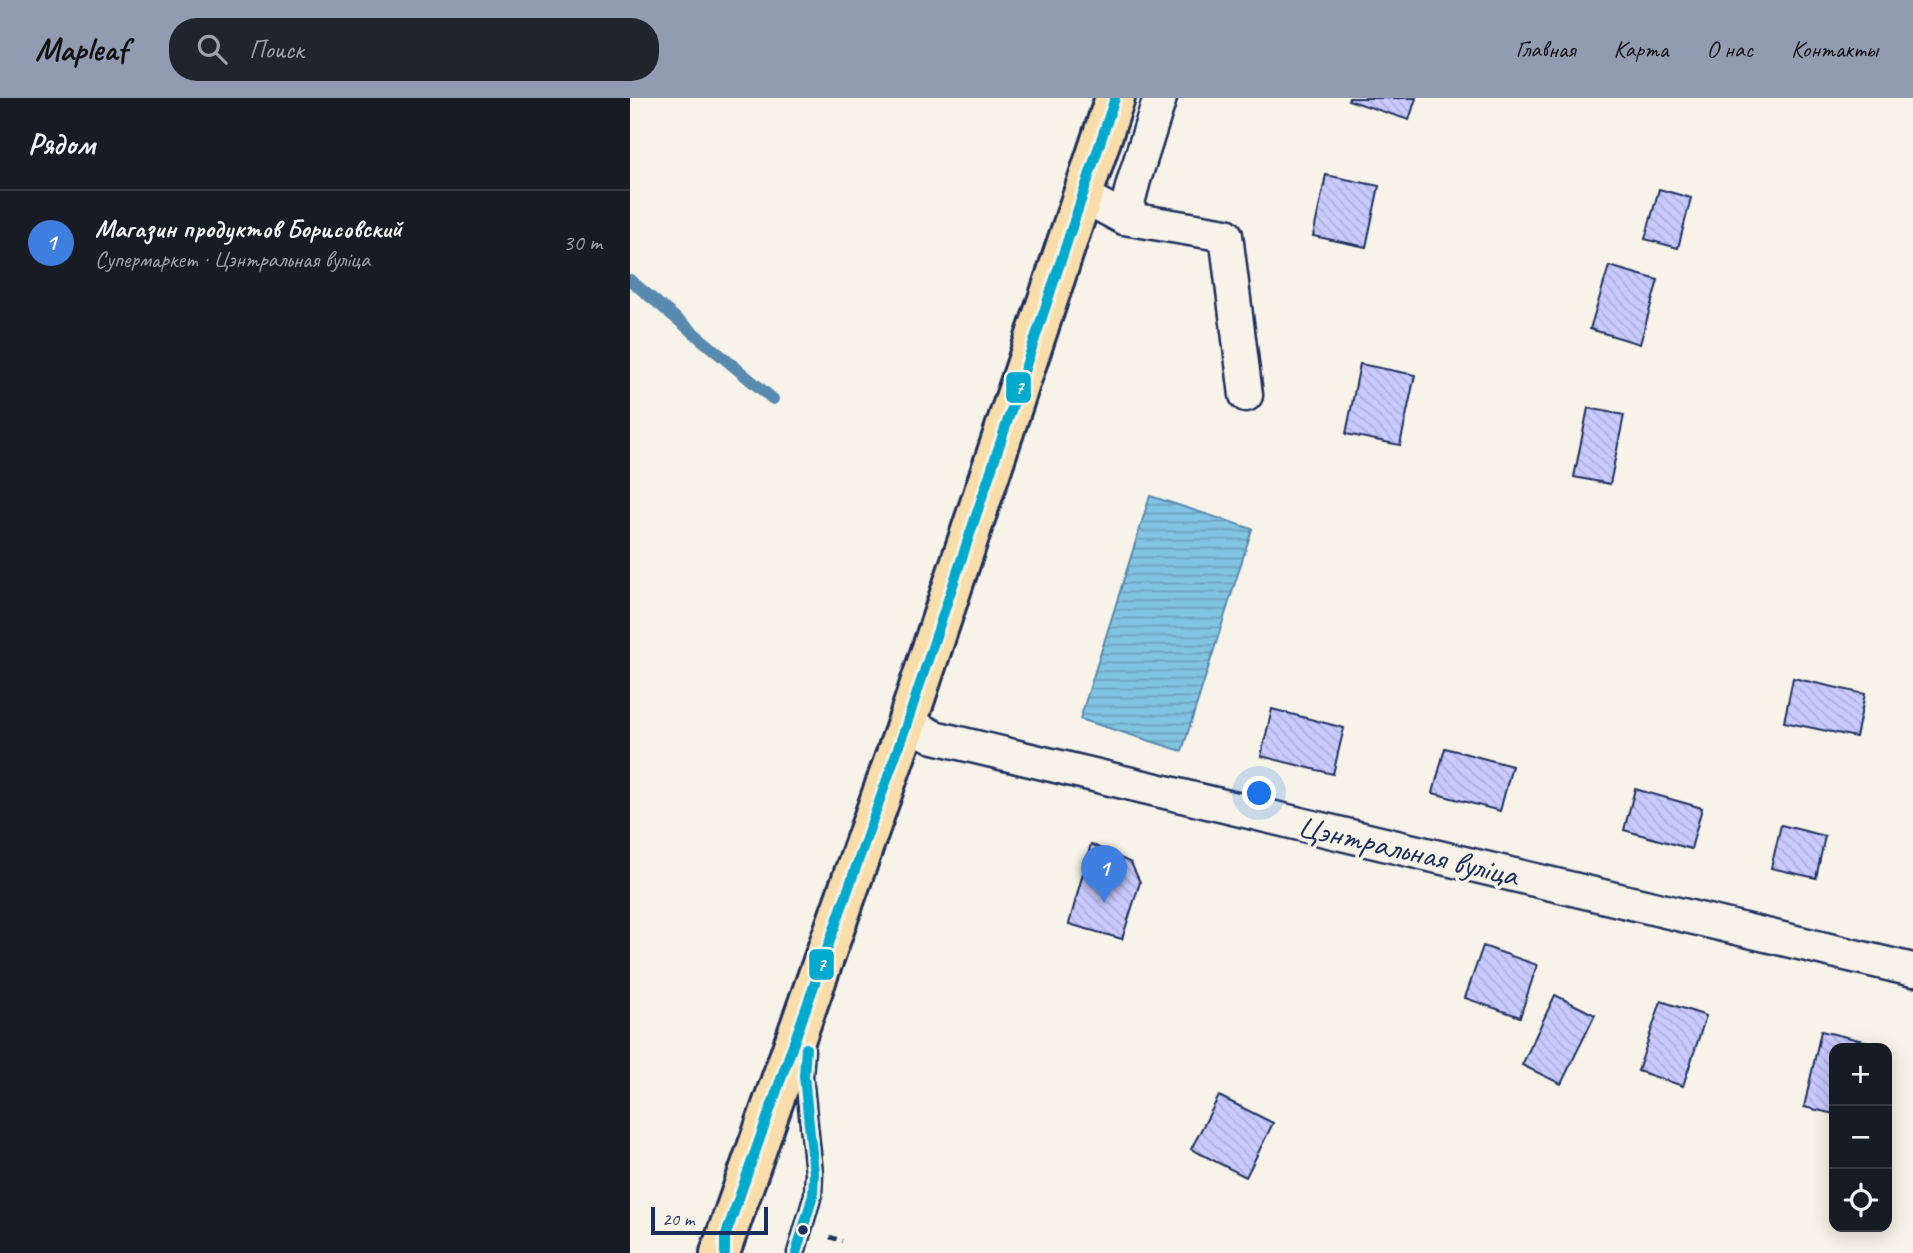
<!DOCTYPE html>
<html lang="ru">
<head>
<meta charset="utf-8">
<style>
  body { margin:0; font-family:Caveat,sans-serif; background:#20242c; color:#f1f3f6 }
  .controls { position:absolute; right:21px; bottom:21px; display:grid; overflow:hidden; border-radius:14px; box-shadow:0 4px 18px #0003 }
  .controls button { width:63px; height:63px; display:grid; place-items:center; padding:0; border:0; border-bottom:2px solid #363941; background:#171b24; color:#f1f3f6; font:35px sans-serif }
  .scale { position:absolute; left:21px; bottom:18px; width:117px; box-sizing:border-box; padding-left:7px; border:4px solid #1b2f5e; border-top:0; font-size:19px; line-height:24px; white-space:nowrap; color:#1b2f5e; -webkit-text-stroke:5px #f7f3e8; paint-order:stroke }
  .you { position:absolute; left:630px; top:696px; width:24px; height:24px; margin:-18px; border:5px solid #fff; border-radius:50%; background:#1a73e8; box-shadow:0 0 0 10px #1a73e833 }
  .badge { display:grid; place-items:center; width:46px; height:46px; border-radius:50%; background:#919bb2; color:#fff; font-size:23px; font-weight:700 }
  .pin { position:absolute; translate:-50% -58px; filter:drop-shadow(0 2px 4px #0008) }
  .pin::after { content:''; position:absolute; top:37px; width:24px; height:21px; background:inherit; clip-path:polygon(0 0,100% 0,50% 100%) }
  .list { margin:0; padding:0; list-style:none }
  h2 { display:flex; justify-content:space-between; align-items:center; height:91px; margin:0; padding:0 28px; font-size:30px }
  h2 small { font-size:23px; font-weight:400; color:#9ea1a6 }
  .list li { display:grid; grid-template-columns:46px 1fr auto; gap:21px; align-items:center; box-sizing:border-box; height:105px; padding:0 28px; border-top:2px solid #363941 }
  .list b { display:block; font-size:26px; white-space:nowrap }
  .list p { margin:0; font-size:23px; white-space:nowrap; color:#9ea1a6 }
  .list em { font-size:23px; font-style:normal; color:#9ea1a6 }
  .icon { flex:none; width:38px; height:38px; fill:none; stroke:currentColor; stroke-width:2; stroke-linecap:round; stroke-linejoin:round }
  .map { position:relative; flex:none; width:1283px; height:1155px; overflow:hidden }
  header { display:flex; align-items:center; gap:42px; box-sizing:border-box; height:98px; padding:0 35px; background:#919bb2; color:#111 }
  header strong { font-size:33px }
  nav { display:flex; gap:38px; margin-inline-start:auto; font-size:24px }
  .search { width:490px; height:63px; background:#20242c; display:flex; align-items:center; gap:18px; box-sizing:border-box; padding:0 24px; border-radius:28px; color:#9ea1a6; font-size:26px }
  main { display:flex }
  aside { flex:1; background:#171b24 }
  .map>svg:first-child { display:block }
  .water { fill:url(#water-rules); stroke:#5989ae; stroke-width:2 }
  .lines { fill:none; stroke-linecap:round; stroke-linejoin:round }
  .stream { stroke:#5989ae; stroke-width:12 }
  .building { fill:url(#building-back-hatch); stroke:#1b2f5e; stroke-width:2 }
  .lane-casing { stroke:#1b2f5e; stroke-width:21 }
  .street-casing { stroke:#1b2f5e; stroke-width:37 }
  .primary-casing { stroke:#1b2f5e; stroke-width:44 }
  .path { stroke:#1b2f5e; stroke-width:4.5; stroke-dasharray:7 5; stroke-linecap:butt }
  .lane { stroke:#f7f3e8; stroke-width:16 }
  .street { stroke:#f7f3e8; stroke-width:32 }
  .primary { stroke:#f9deab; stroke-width:38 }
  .bus-1-casing { stroke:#f7f3e8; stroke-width:16 }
  .bus-1 { stroke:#00a9ce; stroke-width:10 }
  .bus-dot { fill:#1b2f5e; stroke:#f7f3e8; stroke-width:2.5 }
  .labels { text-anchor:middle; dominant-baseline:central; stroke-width:7; stroke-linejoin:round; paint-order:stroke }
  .street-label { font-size:33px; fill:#1b2f5e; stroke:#f7f3e8 }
  .line-badge { stroke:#f7f3e8; stroke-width:2.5 }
  .badge-label { font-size:19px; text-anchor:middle; font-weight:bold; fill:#fff }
</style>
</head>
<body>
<header>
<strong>Mapleaf</strong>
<div class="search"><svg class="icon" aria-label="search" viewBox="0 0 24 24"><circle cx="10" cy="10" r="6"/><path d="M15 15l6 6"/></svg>Поиск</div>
<nav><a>Главная</a><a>Карта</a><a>О нас</a><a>Контакты</a></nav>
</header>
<main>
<aside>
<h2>Рядом<small></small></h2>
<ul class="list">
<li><span class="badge" style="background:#3f7fe0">1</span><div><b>Магазин продуктов Борисовский</b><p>Супермаркет · Цэнтральная вуліца</p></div><em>30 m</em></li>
</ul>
</aside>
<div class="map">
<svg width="1283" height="1155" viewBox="0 0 1283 1155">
  <defs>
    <pattern id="water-rules" width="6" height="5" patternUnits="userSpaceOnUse" patternTransform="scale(1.75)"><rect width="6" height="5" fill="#82c5e3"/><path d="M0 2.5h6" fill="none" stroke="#6aa0bb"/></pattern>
    <pattern id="building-back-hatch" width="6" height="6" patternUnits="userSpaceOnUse" patternTransform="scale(1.75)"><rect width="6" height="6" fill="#c9cbfe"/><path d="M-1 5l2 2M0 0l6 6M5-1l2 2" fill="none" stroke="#acafdc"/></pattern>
  </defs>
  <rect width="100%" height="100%" fill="#f7f3e8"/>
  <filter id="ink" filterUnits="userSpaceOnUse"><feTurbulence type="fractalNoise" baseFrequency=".0143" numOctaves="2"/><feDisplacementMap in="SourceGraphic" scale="14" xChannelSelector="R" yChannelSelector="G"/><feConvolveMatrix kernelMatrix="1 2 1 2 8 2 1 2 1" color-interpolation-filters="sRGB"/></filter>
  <g filter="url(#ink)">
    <!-- water -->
    <path class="water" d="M520 398 622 431 552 653 450 621Z"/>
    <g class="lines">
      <!-- stream -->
      <path class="stream" d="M0 182 143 301"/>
    </g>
    <!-- building -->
    <path class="building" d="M719 0H786L779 22 718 2Z
      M696 77 749 88 736 149 683 138Z
      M1029 91 1061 100 1048 150 1015 141Z
      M979 168 1028 182 1010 246 960 231Z
      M730 266 785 277 770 347 716 336Z
      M958 310 994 317 980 386 944 379Z
      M1163 580 1235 596 1226 639 1154 624Z
      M642 611 714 630 703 676 631 658Z
      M815 650 882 668 870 713 803 695Z
      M1005 691 1072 710 1061 751 994 732Z
      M1151 727 1195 738 1186 780 1141 770Z
      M461 746 501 765 510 784 492 841 439 826Z
      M853 848 907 867 890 919 835 900Z
      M925 897 965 917 931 986 892 967Z
      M1031 903 1076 918 1053 988 1008 973Z
      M1191 933 1238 944 1237 950H1204V1016L1174 1009Z
      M589 998 643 1025 616 1079 561 1051Z"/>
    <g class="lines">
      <!-- lane casing -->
      <g class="lane-casing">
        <path id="lane" d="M166 1155 183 1097 184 1075 174 978 176 952"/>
      </g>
      <!-- street casing -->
      <g class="street-casing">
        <path id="street" d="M453 98 494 120 596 137 616 297
          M494 120 504 82 530 0
          M277 625 304 639 1283 872"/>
      </g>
      <!-- primary casing -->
      <g class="primary-casing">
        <path id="primary" d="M90 1155 277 625 485 0"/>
      </g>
      <!-- path -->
      <path class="path" d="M200 1139 212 1143"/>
      <!-- lane -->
      <use href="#lane" class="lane"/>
      <!-- street -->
      <use href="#street" class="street"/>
      <!-- primary -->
      <use href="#primary" class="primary"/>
      <!-- bus-1 casing -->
      <g class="bus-1-casing">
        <path id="bus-1" d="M95 1155V1139L277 625 485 0
          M166 1155 183 1097 184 1075 174 978 176 950"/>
      </g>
      <!-- bus-1 -->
      <use href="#bus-1" class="bus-1"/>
    </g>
  </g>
  <!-- markers -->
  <circle class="bus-dot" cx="173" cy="1132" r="6"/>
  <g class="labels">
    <!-- street labels -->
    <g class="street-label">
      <text transform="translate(778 752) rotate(13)">Цэнтральная вуліца</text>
    </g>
  </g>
  <g class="line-badge">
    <rect x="375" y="273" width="27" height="33" rx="7" fill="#00a9ce"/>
    <rect x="178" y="850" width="27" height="33" rx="7" fill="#00a9ce"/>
  </g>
  <g class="badge-label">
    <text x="389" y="296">7</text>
    <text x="191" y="873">7</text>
  </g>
</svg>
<div class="controls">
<button>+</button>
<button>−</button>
<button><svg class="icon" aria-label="locate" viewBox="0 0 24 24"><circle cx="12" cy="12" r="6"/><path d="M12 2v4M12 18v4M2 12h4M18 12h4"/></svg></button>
</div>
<div class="scale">20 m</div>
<div class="you"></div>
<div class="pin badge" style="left:474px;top:805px;background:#3f7fe0">1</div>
</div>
</main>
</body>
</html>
